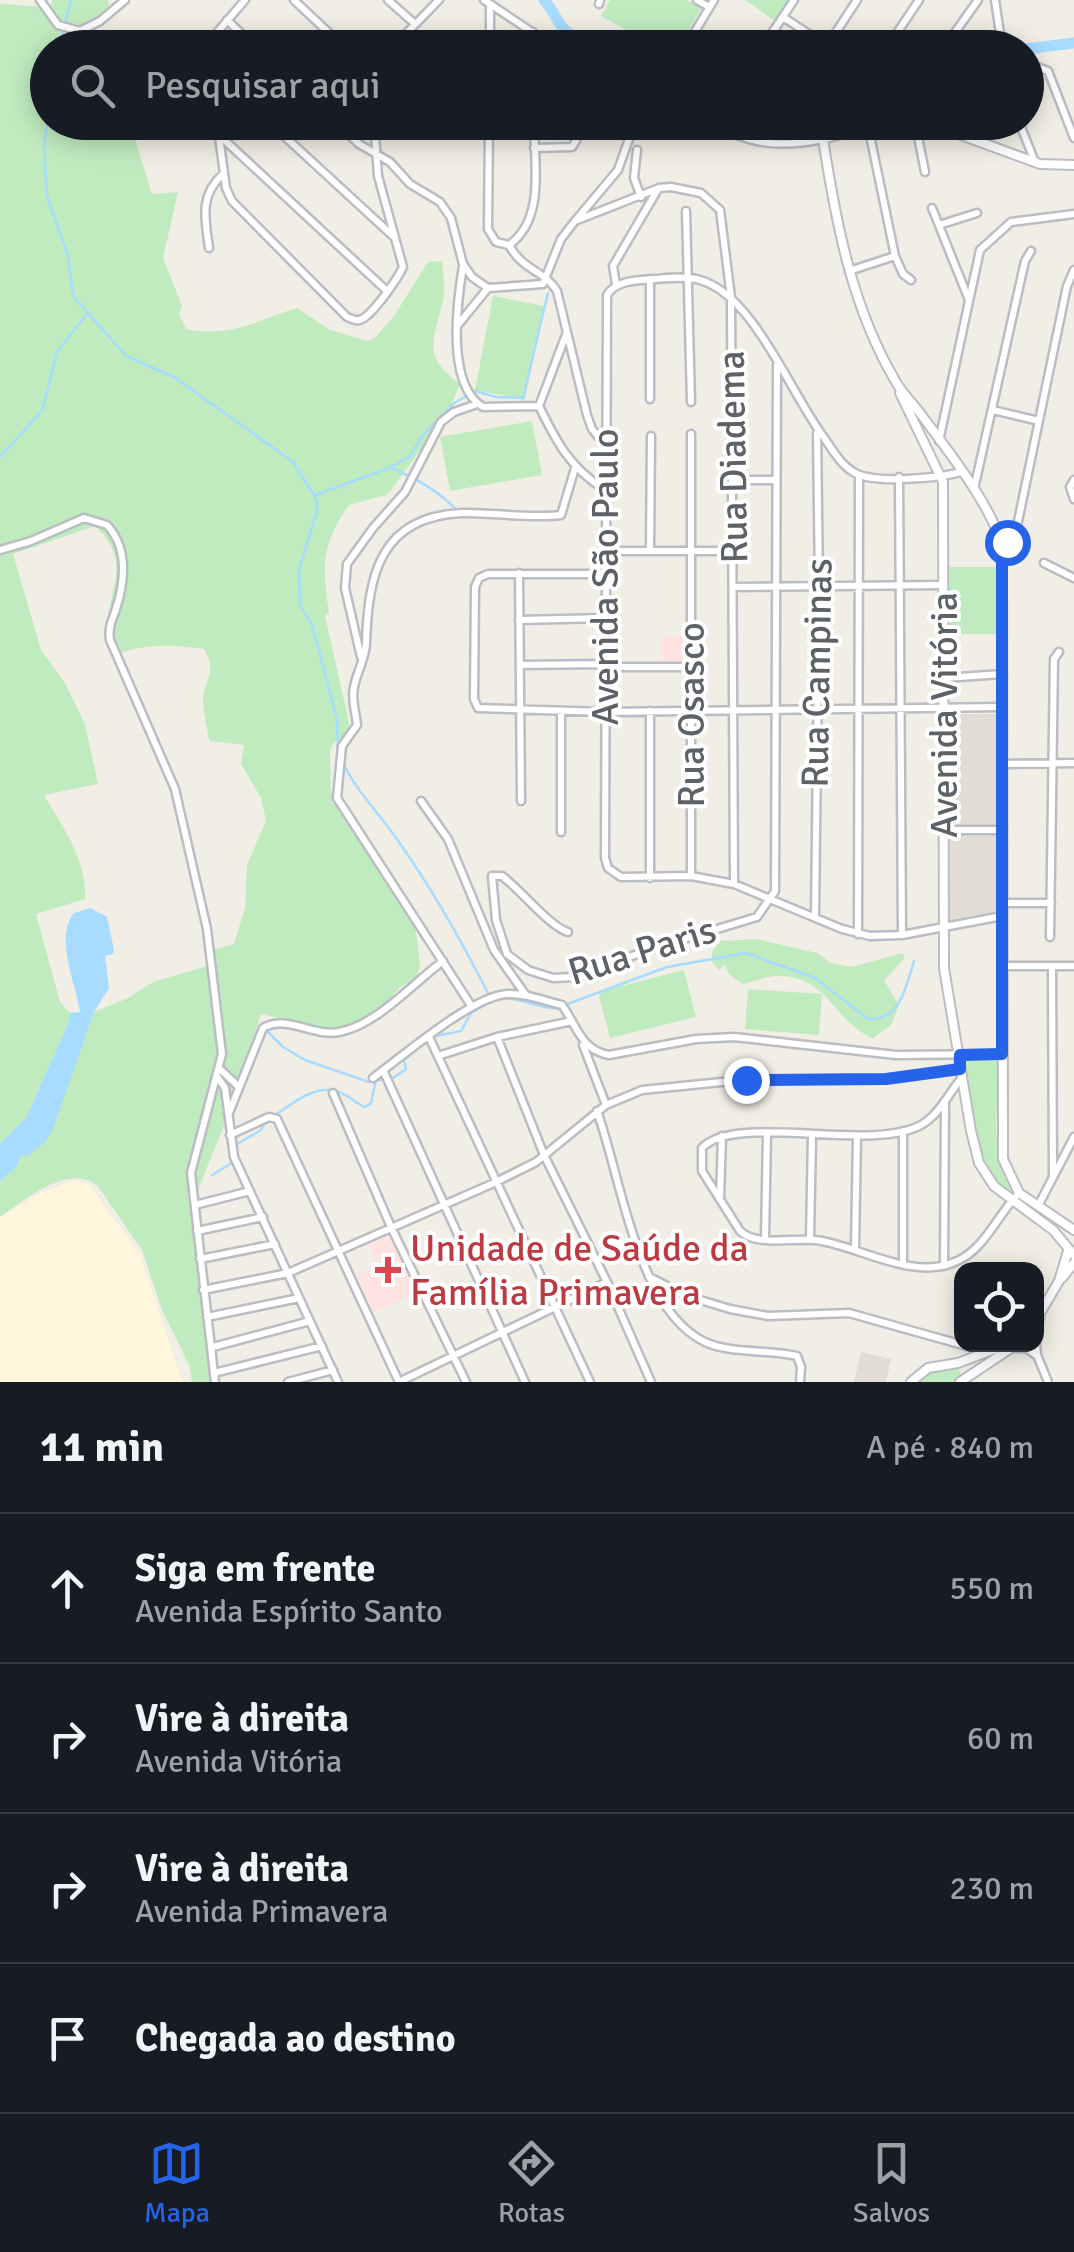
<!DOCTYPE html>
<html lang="pt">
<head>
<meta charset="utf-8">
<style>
  body { margin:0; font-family:Signika,sans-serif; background:#242831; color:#f1f3f6 }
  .controls { position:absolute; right:30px; bottom:30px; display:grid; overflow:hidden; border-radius:20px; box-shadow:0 5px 25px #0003 }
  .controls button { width:90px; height:90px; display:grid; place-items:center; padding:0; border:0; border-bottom:2px solid #363941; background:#171b24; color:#f1f3f6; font:50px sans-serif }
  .stop { position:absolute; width:30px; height:30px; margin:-22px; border:8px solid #2563eb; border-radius:50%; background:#fff }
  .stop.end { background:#2563eb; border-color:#fff; box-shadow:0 2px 10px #0008 }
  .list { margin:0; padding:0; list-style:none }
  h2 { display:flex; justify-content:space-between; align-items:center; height:130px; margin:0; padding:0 40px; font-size:42px }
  h2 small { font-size:32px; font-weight:400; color:#9ea1a6 }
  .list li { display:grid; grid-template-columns:65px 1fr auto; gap:30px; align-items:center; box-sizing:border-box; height:150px; padding:0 40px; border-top:2px solid #363941 }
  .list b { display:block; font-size:38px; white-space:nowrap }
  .list p { margin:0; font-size:32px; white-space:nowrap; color:#9ea1a6 }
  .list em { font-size:32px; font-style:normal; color:#9ea1a6 }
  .icon { flex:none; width:55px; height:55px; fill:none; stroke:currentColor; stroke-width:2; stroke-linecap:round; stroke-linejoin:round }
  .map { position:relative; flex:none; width:1074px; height:1382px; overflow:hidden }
  .search { position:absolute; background:#171b24; box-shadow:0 5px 25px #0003; left:30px; right:30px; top:30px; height:110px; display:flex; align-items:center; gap:25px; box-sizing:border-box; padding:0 35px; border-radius:55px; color:#9ea1a6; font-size:38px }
  .sheet { height:730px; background:#171b24 }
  nav { display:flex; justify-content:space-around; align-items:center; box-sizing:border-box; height:140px; border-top:2px solid #363941; background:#171b24; font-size:28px; color:#9ea1a6 }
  nav a { display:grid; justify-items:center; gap:5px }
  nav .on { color:#2563eb }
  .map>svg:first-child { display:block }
  .commercial { fill:#fff6dc }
  .education { fill:#e1ddd4 }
  .medical { fill:#fee3e1 }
  .green { fill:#c0ebbf }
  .water { fill:#a7dbff }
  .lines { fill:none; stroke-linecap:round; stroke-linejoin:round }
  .stream { stroke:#a7dbff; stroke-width:2.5 }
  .river { stroke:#a7dbff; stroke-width:11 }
  .minor-casing { stroke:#babdc2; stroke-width:11 }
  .tertiary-casing { stroke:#babdc2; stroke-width:12 }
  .minor { stroke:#fff; stroke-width:6 }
  .tertiary { stroke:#fff; stroke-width:8 }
  .route { stroke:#2563eb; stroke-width:12 }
  .health-dot { fill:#e0444e; stroke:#fff; stroke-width:4 }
  .labels { text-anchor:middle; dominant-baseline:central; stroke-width:8; stroke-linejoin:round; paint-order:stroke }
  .street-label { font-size:38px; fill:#5d6267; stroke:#fff }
  .health-label { font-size:38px; fill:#be3a42; stroke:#fff; text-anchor:start }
</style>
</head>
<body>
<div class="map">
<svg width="1074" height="1382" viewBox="0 0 1074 1382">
  <rect width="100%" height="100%" fill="#f1eee5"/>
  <!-- commercial -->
  <path class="commercial" d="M74 1180 89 1185 140 1254 182 1382H0V1217L35 1196Z"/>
  <!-- education -->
  <path class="education" d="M949 714H998L999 825H949Z
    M948 833H999L998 911 949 920Z
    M861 1352 891 1359 886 1382H854Z"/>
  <!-- medical -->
  <path class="medical" d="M662 635 690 636V660L687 663H662Z
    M390 1231 419 1292 374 1312 357 1275 379 1266 367 1242Z"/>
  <!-- green -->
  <path class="green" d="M53 0H108L109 5 85 47 48 48V122L130 123 152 194 178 192 163 258 182 306 179 314 186 329C231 338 255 321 297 308L330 330 368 341 375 338 394 316 428 262 442 261C443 274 446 289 443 301 433 341 422 357 460 384L448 412 391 490 386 495 349 505C321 545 322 566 329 613L325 616 349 722V732L343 742H334L330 751 331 792 415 925 420 965 417 976 399 988 380 1010 335 1031 261 1014 226 1121 192 1204 211 1382H192L190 1367 162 1310 142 1250 97 1185C66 1164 25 1200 0 1217V1182L18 1165 19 1157 48 1138 94 1012 128 998 153 982 207 966 215 949 234 944 245 908 247 865 266 821 261 798 241 764 244 745 210 741 208 736C207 725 204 715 203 704 202 680 219 674 204 649 174 645 149 643 120 653 85 607 146 573 95 526L13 554 41 650 65 683 85 724 98 784 44 795C62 826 88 862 85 899L36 914 60 1002 70 1013 68 1024 26 1118 0 1144V4L50 7Z
    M610 0H687L701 8 679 47H657L601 16Z
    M745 0H788L774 20Z
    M493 296 544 306 525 400 475 390Z
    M532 421 542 475 450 491 440 437Z
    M948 567H997V634H948Z
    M756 939 817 953 831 963 852 967 902 953 905 958 884 980 899 1005 891 1025 873 1038C831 1021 830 974 774 976 763 977 754 982 743 984L730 975 724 965 719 970 711 961 713 950 721 941Z
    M684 970 696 1017 610 1038 598 992Z
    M748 989 822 994 819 1035 745 1029Z
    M1000 1057C999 1098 987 1152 1011 1188L1009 1197C971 1160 971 1109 965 1060Z
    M957 1365 962 1376 952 1382H913L926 1372Z"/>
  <!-- water -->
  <path class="water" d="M91 908 107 917 114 950 113 954 105 956 109 988 94 1012 53 1129 45 1142 29 1155 19 1157 18 1165 0 1182V1144L26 1118 68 1024 70 1013 80 1012C76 983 54 939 74 913Z"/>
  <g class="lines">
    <!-- stream -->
    <path class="stream" d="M59 48 71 0
      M48 117 44 146 47 196 68 256 73 296 126 356 174 377 293 462 317 500V511L299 570 300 605 312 625 317 643 337 720 338 749
      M0 457 42 411 57 352 86 315
      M390 468C415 477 436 490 455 508
      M316 495 389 468 410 456 424 434 454 403 475 391 496 397 523 398 548 293
      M342 761C357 793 382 816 401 845 434 892 463 944 489 995
      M501 998C521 997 537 1009 557 1008L667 967 746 953 815 978 868 1019C901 1021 906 986 914 961
      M266 1030 283 1047 305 1060 369 1082 393 1078 406 1069 404 1060 431 1037 461 1031 471 1013 490 1002
      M273 1117C293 1103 317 1081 343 1094 351 1097 356 1104 365 1107L371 1103 375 1084
      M234 1146 261 1130 266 1121
      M212 1175 232 1163 231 1157"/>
    <!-- river -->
    <path class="river" d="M544 0C553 9 556 20 562 27 577 44 605 45 625 48
      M1026 49 1074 43"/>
    <!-- minor casing -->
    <g class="minor-casing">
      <path id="minor" d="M40 0 58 25 80 31 100 21 125 0
        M294 0 345 48
        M388 0 415 24
        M484 0 556 48
        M697 0 709 7
        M995 0 1001 40 999 48
        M599 4 600 0
        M783 17 830 48
        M227 20 256 48
        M533 32V48
        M827 46 857 0
        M210 48 214 36 245 0
        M392 48 439 0
        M490 48V6
        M685 48 714 0
        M762 48 794 0
        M887 48 919 0
        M944 48 978 0
        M1026 71 1037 67 1048 71 1074 138
        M217 122 226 188 232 201 347 317C353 319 356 322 362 319 374 313 398 278 403 267L378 176 374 122
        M269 122 394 237
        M336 122 359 144 390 162 410 184 440 202 451 218 463 264 472 277 488 288 543 284 561 239 575 221 659 188 671 187 701 193 720 210 731 297 734 884
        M489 122 488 229 496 242 509 245
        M706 122C751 143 773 149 823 139
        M915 122 925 172
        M1019 122 1035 162
        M868 126 895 256 903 274 911 280
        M345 130 373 131
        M219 135 387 291
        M534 148 572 147 577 139V122
        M637 150 634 178 641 197
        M932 208 969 300
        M686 211 691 402
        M576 220 618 170 635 122
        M939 225 977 213
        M509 245C524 272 543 269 557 291L587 415 592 429 604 444
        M509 245C546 219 534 162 534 122
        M209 248C205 218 199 196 223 174
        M463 266C457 302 446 385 483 407L539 406
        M849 271 895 256
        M616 285 613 266 658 189
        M457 326 488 288
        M650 399V279
        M539 406C556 441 570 468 604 489
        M539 406 567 332
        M993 410 1039 421
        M939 441 980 250 1011 222 1074 214
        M961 472C939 478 875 484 855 473 842 466 833 451 825 439 791 395 754 295 700 280 686 276 669 278 655 279 638 280 616 280 607 295L605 858 608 868 621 877 691 876 734 884 842 929 870 936 902 935 1002 916
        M899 477 902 935
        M734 480H776
        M1074 480 1070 487 1074 499
        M974 489 1025 261 1031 251
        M1002 544 1012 538 1016 531 1067 286 1074 270
        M0 550 31 541 84 518 107 525C128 548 125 581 116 609 112 621 108 627 110 640L175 789 207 929 222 1054 191 1173 215 1382
        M605 551H734
        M650 551 651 436
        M1044 563 1074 578
        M519 573 521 801
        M605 574H488L479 578 475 587 474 699 478 708 605 712 1002 707
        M734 587 943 585
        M519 620 605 618
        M361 657 345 588 347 564 373 528 405 492 441 422 454 412 477 404
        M520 665 605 664
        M605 667H692
        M944 678 1003 674
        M650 711V878
        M1003 764 1074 763
        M421 801 448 839 494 950 525 994
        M945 830H1003
        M561 832V712
        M691 876V434
        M1002 903H1051
        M815 916 819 585 817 433
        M568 932C550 927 521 890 502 876H492L496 920 507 954 528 970 553 978 574 977 654 948 757 917 775 891 777 365
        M858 934 859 476
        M1050 937 1054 659 1059 652
        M1002 966H1074
        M1052 966 1053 1177
        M472 1007 337 798 342 746 357 725C356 713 351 700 354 687 357 671 365 660 366 644 368 575 380 517 461 513 494 512 528 519 561 515L575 468
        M429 1037 590 1382
        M497 1037 544 1155 607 1282 651 1382
        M583 1045 606 1105
        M438 1056 497 1037 572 1021
        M221 1070 239 1087
        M383 1070 525 1382
        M218 1078 225 1088 234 1157 338 1382
        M373 1078C403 1056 472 996 507 994 526 993 544 1001 562 1005 577 1026 581 1050 609 1055L696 1039 734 1037 896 1055 1002 1054
        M961 1079C948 1094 940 1114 921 1125 869 1153 735 1112 702 1148V1171L740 1231C758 1248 798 1236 822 1241 864 1249 916 1281 957 1261 985 1249 998 1214 1019 1193
        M333 1093 391 1227 466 1382
        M597 1111C621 1177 637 1310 705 1342 731 1354 768 1349 797 1356L801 1367 800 1382
        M229 1113 263 1028C286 1014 313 1037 339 1032 377 1025 412 984 443 961
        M230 1135 269 1117 277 1119 399 1382
        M720 1199 722 1136
        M195 1205 250 1191
        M1038 1206 1074 1137
        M197 1231 263 1217
        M810 1238 812 1135
        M765 1239 767 1133
        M855 1248 857 1136
        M200 1259 275 1244
        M903 1264V1131
        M944 1266 945 1103
        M649 1277 687 1296 730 1309 768 1316 849 1313 988 1352
        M203 1290 288 1273 494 1183 536 1162 606 1105 642 1090 742 1080 885 1079 960 1069
        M207 1317 299 1298
        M1036 1335 1040 1317
        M1036 1344 1037 1355 1048 1382
        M213 1347 310 1321
        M1014 1348H1026L1036 1355
        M214 1373 322 1346
        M288 1382 333 1370
        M399 1382 607 1282"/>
    </g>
    <!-- tertiary casing -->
    <g class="tertiary-casing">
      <path id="tertiary" d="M884 122 823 139C836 223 852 308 896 382 902 393 912 403 920 413 948 451 987 499 1002 544L1003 1159 1019 1193 1074 1230
        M926 122 1040 164 1074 165
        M900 393 943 482 944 968 971 1131 979 1163 994 1186 1053 1230 1074 1255
        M1062 1278 1074 1263
        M1036 1320 1059 1281 1068 1251
        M911 1382 928 1368 958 1363 1008 1344
        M960 1382 1017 1344"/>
    </g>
    <!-- minor -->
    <use href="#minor" class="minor"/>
    <!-- tertiary -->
    <use href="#tertiary" class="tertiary"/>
  </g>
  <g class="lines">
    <!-- route -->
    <path class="route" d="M746 1080 886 1079 960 1069V1055L1002 1054V544L1007 542"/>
  </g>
  <!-- markers -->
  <path class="health-dot" d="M383 1255h10v10h10v10h-10v10h-10v-10h-10v-10h10z"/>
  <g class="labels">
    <!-- street labels -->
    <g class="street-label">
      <text transform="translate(733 457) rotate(-91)">Rua Diadema</text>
      <text transform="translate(605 577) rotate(-90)">Avenida São Paulo</text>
      <text transform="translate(817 673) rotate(-89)">Rua Campinas</text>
      <text transform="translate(691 715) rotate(-90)">Rua Osasco</text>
      <text transform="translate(944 715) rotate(-90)">Avenida Vitória</text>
      <text transform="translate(642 951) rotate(-17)">Rua Paris</text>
    </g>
    <!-- health labels -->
    <g class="health-label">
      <text x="410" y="1248">Unidade de Saúde da<tspan x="410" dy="44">Família Primavera</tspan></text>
    </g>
  </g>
</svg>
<div class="controls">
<button><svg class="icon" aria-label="locate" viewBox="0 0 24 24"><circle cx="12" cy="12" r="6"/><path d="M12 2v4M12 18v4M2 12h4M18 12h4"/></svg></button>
</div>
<div class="stop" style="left:1007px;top:542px"></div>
<div class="stop end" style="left:746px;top:1080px"></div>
<div class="search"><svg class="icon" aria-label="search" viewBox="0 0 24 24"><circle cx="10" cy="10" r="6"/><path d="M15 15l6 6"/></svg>Pesquisar aqui</div>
</div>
<section class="sheet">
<h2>11 min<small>A pé · 840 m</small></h2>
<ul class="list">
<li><svg class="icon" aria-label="ahead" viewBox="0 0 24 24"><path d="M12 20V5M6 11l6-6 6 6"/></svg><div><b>Siga em frente</b><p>Avenida Espírito Santo</p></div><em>550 m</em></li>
<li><svg class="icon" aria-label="right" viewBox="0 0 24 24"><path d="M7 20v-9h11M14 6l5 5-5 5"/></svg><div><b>Vire à direita</b><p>Avenida Vitória</p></div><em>60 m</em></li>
<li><svg class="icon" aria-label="right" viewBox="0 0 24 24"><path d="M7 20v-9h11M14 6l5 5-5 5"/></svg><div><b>Vire à direita</b><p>Avenida Primavera</p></div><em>230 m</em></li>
<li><svg class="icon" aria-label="arrive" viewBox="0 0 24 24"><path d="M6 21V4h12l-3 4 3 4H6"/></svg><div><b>Chegada ao destino</b></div></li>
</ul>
</section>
<nav>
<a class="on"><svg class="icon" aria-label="map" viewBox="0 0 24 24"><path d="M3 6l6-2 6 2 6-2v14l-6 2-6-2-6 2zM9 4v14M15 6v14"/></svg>Mapa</a>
<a><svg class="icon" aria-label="directions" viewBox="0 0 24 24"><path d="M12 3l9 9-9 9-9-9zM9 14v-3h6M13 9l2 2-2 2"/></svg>Rotas</a>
<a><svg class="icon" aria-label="saved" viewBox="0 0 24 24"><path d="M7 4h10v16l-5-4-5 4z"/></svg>Salvos</a>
</nav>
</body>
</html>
